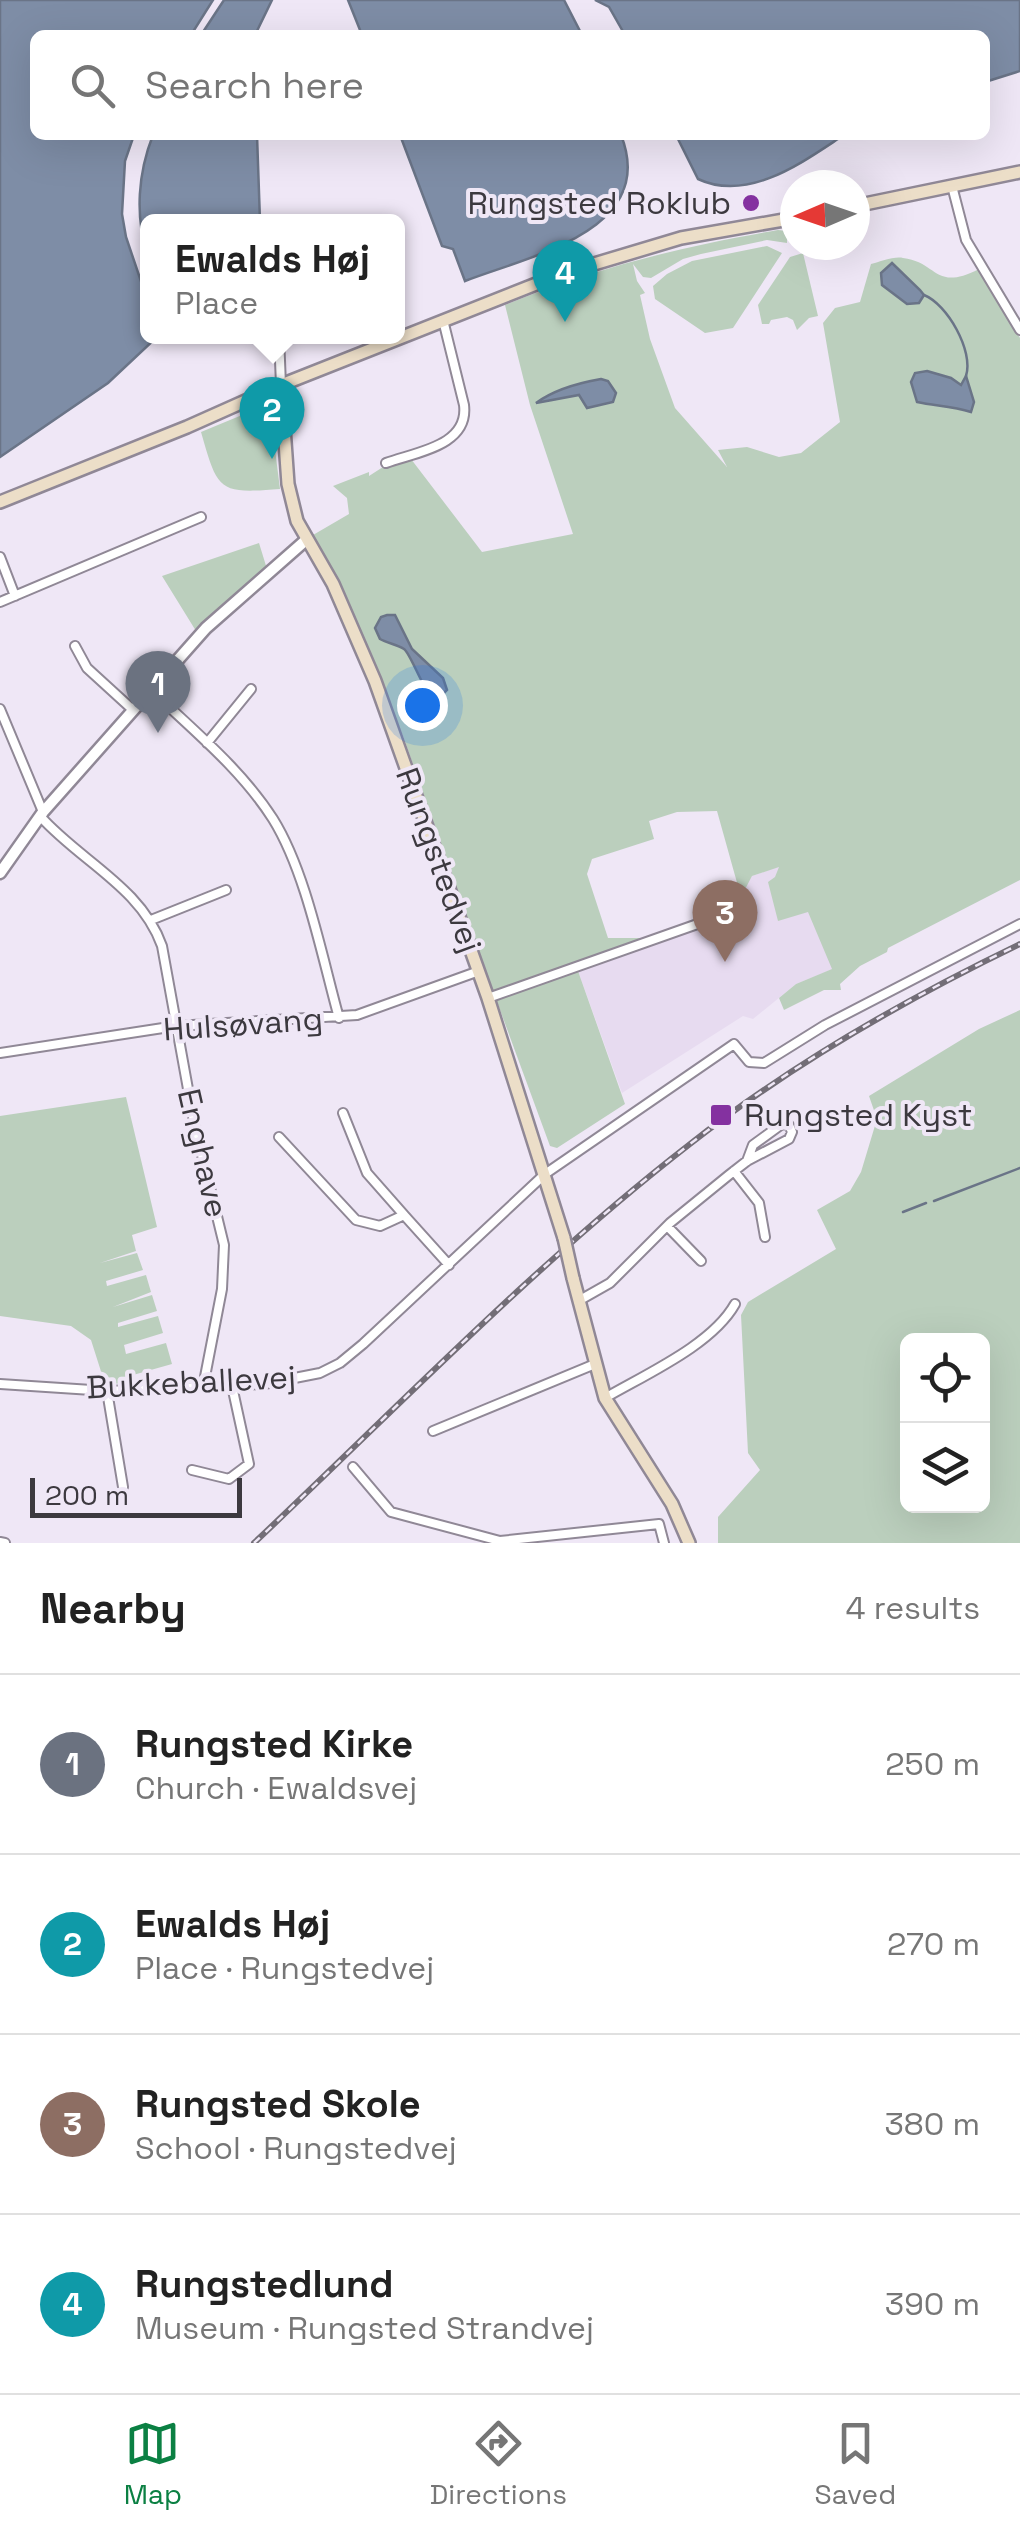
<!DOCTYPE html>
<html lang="en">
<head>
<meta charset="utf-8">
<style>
  body { margin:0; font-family:"Space Grotesk",sans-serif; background:#f2f2f2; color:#222 }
  .controls { position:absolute; right:30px; bottom:30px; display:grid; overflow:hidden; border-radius:15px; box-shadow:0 10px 40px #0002 }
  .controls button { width:90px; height:90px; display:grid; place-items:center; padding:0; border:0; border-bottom:2px solid #e0e0e0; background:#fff; color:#222; font:50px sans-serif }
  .compass { position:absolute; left:780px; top:170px; width:90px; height:90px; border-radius:50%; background:#fff; box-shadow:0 10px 40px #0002; rotate:268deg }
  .scale { position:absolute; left:30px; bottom:25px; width:212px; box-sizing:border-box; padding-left:10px; border:5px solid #3c393f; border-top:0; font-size:28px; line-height:35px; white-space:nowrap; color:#3c393f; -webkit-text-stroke:8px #efe7f6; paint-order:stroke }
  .you { position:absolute; left:422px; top:705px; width:35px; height:35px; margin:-25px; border:8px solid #fff; border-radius:50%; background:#1a73e8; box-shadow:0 0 0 15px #1a73e833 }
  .badge { display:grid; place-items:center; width:65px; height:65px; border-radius:50%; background:#0b8043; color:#fff; font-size:32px; font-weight:700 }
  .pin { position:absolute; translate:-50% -82px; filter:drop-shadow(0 2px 5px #0008) }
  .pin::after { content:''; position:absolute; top:52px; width:35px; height:30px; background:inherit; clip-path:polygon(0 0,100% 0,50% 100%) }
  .popup { position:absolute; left:140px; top:214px; width:265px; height:130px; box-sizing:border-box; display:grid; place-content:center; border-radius:15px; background:#fff; filter:drop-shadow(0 2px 8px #0005); font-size:32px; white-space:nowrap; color:#767676 }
  .popup b { font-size:38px; color:#222 }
  .popup::after { content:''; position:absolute; left:50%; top:100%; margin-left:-20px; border:20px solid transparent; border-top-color:#fff }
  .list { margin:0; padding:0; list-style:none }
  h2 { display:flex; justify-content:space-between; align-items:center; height:130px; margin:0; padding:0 40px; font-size:42px }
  h2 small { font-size:32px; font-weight:400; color:#767676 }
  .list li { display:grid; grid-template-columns:65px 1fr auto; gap:30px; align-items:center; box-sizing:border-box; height:180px; padding:0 40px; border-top:2px solid #e0e0e0 }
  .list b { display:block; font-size:38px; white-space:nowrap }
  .list p { margin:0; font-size:32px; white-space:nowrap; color:#767676 }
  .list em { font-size:32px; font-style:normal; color:#767676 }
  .icon { flex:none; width:55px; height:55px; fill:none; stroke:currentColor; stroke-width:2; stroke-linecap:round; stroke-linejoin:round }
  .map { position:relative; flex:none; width:1020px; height:1543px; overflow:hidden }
  .search { position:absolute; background:#fff; box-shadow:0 10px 40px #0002; left:30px; right:30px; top:30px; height:110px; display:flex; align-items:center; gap:25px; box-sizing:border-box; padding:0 35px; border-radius:15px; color:#767676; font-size:38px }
  .sheet { height:850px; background:#fff }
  nav { display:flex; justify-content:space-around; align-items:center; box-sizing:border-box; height:140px; border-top:2px solid #e0e0e0; background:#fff; font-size:28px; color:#767676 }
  nav a { display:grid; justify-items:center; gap:5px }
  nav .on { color:#0b8043 }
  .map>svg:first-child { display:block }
  .built { fill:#e7dbf0 }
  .green { fill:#bbcfbd; fill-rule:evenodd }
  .water { fill:#7e8da6; stroke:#6a7487; stroke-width:2.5 }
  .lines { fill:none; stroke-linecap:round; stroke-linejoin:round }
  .stream { stroke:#6a7487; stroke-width:2.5 }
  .minor-casing { stroke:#908896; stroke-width:12 }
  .tertiary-casing { stroke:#908896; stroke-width:15 }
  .secondary-casing { stroke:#908896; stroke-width:16 }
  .minor { stroke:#fff; stroke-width:8 }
  .tertiary { stroke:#fff; stroke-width:10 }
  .secondary { stroke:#ecdec8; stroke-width:11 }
  .rail-casing { stroke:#736e77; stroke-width:6 }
  .rail { stroke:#efe7f6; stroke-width:2.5; stroke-dasharray:8; stroke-linecap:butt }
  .secondary-bridge-casing { stroke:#908896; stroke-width:16; stroke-linecap:butt }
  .secondary-bridge { stroke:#ecdec8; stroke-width:11 }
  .poi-dot { fill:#8431a0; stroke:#efe7f6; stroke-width:4 }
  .labels { text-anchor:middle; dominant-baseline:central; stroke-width:8; stroke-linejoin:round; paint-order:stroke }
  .poi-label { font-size:32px; fill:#3c393f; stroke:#efe7f6; text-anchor:end }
  .street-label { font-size:32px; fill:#3c393f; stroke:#efe7f6 }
</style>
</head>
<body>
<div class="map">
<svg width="1020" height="1543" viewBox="0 0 1020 1543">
  <rect width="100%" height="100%" fill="#efe7f6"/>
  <!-- built -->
  <path class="built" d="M832 847 872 953 796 984 753 1019 743 1016 622 1093 578 971 726 915 752 876Z"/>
  <!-- green -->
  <path class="green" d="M778 230 787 231V243L767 240 701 254 683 259 651 278 643 277 633 264 637 281 645 293 640 295 650 339 675 408 727 467 718 450 747 447 779 457 801 453 840 422 823 323 835 308 860 302 871 264C880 262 894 256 903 258 938 262 934 292 979 269L1020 338V880L888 948 887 952 860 966 840 984 841 990H824L784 1010 779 998 796 984 832 969 808 912 778 921 768 882 775 877 779 867 752 876 741 897 717 811 677 812 649 821 654 839 592 859 587 874 608 938H649L493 991 403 736 366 645 313 535 349 514 347 498 333 486 369 472V476L383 467 411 459 482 552 573 534 530 405 505 305C598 267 680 247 778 230Z
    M767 246 782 253 733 328 705 333 655 299 653 286 667 274 692 261Z
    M803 253 818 316 809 318 797 330 793 320 787 317 771 320 769 324H762L758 305 790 257Z
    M264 406 270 410 280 489C218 494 218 491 201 432Z
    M259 543 267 569 196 631 162 576Z
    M578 971 625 1104 557 1148 550 1146 496 999Z
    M1020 1010V1543H718V1517L760 1470 748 1453 741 1315 748 1302 836 1249 817 1210 850 1191 861 1172 877 1119 869 1096 979 1029ZM908 1340H982V1506H908Z
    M126 1097 157 1227 132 1235 136 1251 100 1263 137 1253 143 1270 106 1281 107 1286 146 1275 151 1292 113 1307 152 1295 157 1311 118 1323V1327L158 1316 163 1333 124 1345 126 1354 166 1343 172 1364 133 1375 134 1383 105 1384 91 1340 71 1326 0 1316V1116Z"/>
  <!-- water -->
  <path class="water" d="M0 0H213L191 35H35V135H134L125 161 122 214 126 237 147 299V336L157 337 108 383 0 457Z
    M224 0H272L255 35H201Z
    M348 0H564L582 35H362Z
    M595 0H1020V71L985 82V35H625L609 7Z
    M153 135H257L260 221 147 222V254C135 215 138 173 153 135Z
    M400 135H621C659 231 529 256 465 281L453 249 442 246Z
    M676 135H844C804 161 749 203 698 179Z
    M892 263 920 290 924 295 919 303 907 304 882 285 881 273Z
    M927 371 951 378 961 385 966 376 974 402 971 412C952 406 936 406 917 402L911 382 915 373Z
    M601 379 608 381 616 393 613 402 587 408 579 395 536 403C555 389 578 383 601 379Z
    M387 615H395L412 649 443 678 447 690 442 695H430C421 684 410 653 404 649 398 645 387 643 380 639L375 628 381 617Z"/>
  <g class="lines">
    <!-- stream -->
    <path class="stream" d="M924 295C947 304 974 351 966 376
      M934 1201 1020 1168
      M903 1212 926 1203"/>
    <!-- minor casing -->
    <g class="minor-casing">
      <path id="minor" d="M952 186 966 240 1020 330
        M279 336 281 385
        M386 463C416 452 469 446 464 405L443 320
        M0 557 15 596
        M0 602 201 517
        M75 646 87 668 133 710
        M151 690C194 731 241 769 273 819 306 872 322 957 339 1018
        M0 709 43 812
        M207 743 251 689
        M40 816C80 861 141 887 162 946L194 1122 224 1245 222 1289 203 1387
        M151 920 226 890
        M488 998 723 915
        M0 1053 176 1026 357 1015 479 971
        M343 1113 367 1173 404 1215
        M279 1137 356 1220 380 1226 404 1215 449 1265
        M734 1171 759 1203 765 1237
        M667 1226 701 1261
        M580 1300 610 1283 670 1223 729 1175 747 1161 789 1139 792 1132 789 1125 782 1124 753 1145 747 1161
        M0 1384 107 1391 264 1384 320 1373 340 1363 363 1344 545 1174 734 1044 749 1062 764 1063 825 1025 1020 924
        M107 1391 123 1487
        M605 1398C646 1374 712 1345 735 1304
        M433 1431 595 1364
        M353 1467 391 1512 500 1541 659 1524 664 1543
        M192 1470 229 1479 249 1464 232 1386
        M0 1542 5 1543"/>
    </g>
    <!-- tertiary casing -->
    <g class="tertiary-casing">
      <path id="tertiary" d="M0 873 43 812 206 628 306 540"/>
    </g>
    <!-- secondary casing -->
    <g class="secondary-casing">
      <path id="secondary" d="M855 206 1020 172
        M281 385 288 484 297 521 333 584 375 681 488 998 564 1238
        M0 502 187 427 281 385 564 273 681 238 795 218
        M573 1278 605 1398 672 1504 689 1543"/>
    </g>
    <!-- minor -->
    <use href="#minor" class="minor"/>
    <!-- tertiary -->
    <use href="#tertiary" class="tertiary"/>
    <!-- secondary -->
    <use href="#secondary" class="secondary"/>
    <!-- rail casing -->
    <g class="rail-casing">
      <path id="rail" d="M254 1543C396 1409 535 1264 690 1144 792 1064 904 1000 1020 944"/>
    </g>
    <!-- rail -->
    <use href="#rail" class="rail"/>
    <!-- secondary-bridge casing -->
    <g class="secondary-bridge-casing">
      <path id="secondary-bridge" d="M564 1238 573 1278"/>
    </g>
    <!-- secondary-bridge -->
    <use href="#secondary-bridge" class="secondary-bridge"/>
  </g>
  <!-- markers -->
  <g class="poi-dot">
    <circle cx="751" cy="203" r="10"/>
    <rect x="709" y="1103" width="24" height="24" rx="5"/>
  </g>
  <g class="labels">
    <!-- poi labels -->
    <g class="poi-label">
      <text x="731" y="203">Rungsted Roklub</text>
      <text x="744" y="1115" text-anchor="start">Rungsted Kyst</text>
    </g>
    <!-- street labels -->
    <g class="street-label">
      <text transform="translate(439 860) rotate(70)">Rungstedvej</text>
      <text transform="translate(243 1024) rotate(-4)">Hulsøvang</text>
      <text transform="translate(203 1153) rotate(77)">Enghave</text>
      <text transform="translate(191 1382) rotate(-3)">Bukkeballevej</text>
    </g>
  </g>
</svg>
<div class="controls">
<button><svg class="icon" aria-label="locate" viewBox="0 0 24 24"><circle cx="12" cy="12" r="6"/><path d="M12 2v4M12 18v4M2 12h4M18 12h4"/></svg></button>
<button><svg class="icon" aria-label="layers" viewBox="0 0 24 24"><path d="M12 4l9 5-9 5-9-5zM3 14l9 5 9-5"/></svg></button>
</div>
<svg class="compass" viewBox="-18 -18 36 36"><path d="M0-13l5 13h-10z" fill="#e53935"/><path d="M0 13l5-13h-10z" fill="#767676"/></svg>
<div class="scale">200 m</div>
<div class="you"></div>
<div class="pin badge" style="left:158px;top:733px;background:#6b7280">1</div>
<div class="pin badge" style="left:272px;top:459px;background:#0f9aa8">2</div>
<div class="popup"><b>Ewalds Høj</b>Place</div>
<div class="pin badge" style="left:725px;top:962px;background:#8d6e63">3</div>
<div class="pin badge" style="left:565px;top:322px;background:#0f9aa8">4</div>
<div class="search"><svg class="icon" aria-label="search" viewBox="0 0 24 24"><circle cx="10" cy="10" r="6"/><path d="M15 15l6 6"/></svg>Search here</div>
</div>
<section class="sheet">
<h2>Nearby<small>4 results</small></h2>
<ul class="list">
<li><span class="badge" style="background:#6b7280">1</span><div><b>Rungsted Kirke</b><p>Church · Ewaldsvej</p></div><em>250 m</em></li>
<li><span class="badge" style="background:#0f9aa8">2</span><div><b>Ewalds Høj</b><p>Place · Rungstedvej</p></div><em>270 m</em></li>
<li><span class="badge" style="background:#8d6e63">3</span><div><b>Rungsted Skole</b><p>School · Rungstedvej</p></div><em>380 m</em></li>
<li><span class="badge" style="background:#0f9aa8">4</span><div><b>Rungstedlund</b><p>Museum · Rungsted Strandvej</p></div><em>390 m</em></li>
</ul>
</section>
<nav>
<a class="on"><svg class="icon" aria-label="map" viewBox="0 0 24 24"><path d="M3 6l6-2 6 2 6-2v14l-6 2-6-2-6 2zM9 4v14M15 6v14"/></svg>Map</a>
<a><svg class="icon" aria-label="directions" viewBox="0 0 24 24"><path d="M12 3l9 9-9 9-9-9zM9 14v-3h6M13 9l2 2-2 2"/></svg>Directions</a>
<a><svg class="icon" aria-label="saved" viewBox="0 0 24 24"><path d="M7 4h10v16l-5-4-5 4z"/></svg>Saved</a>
</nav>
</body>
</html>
